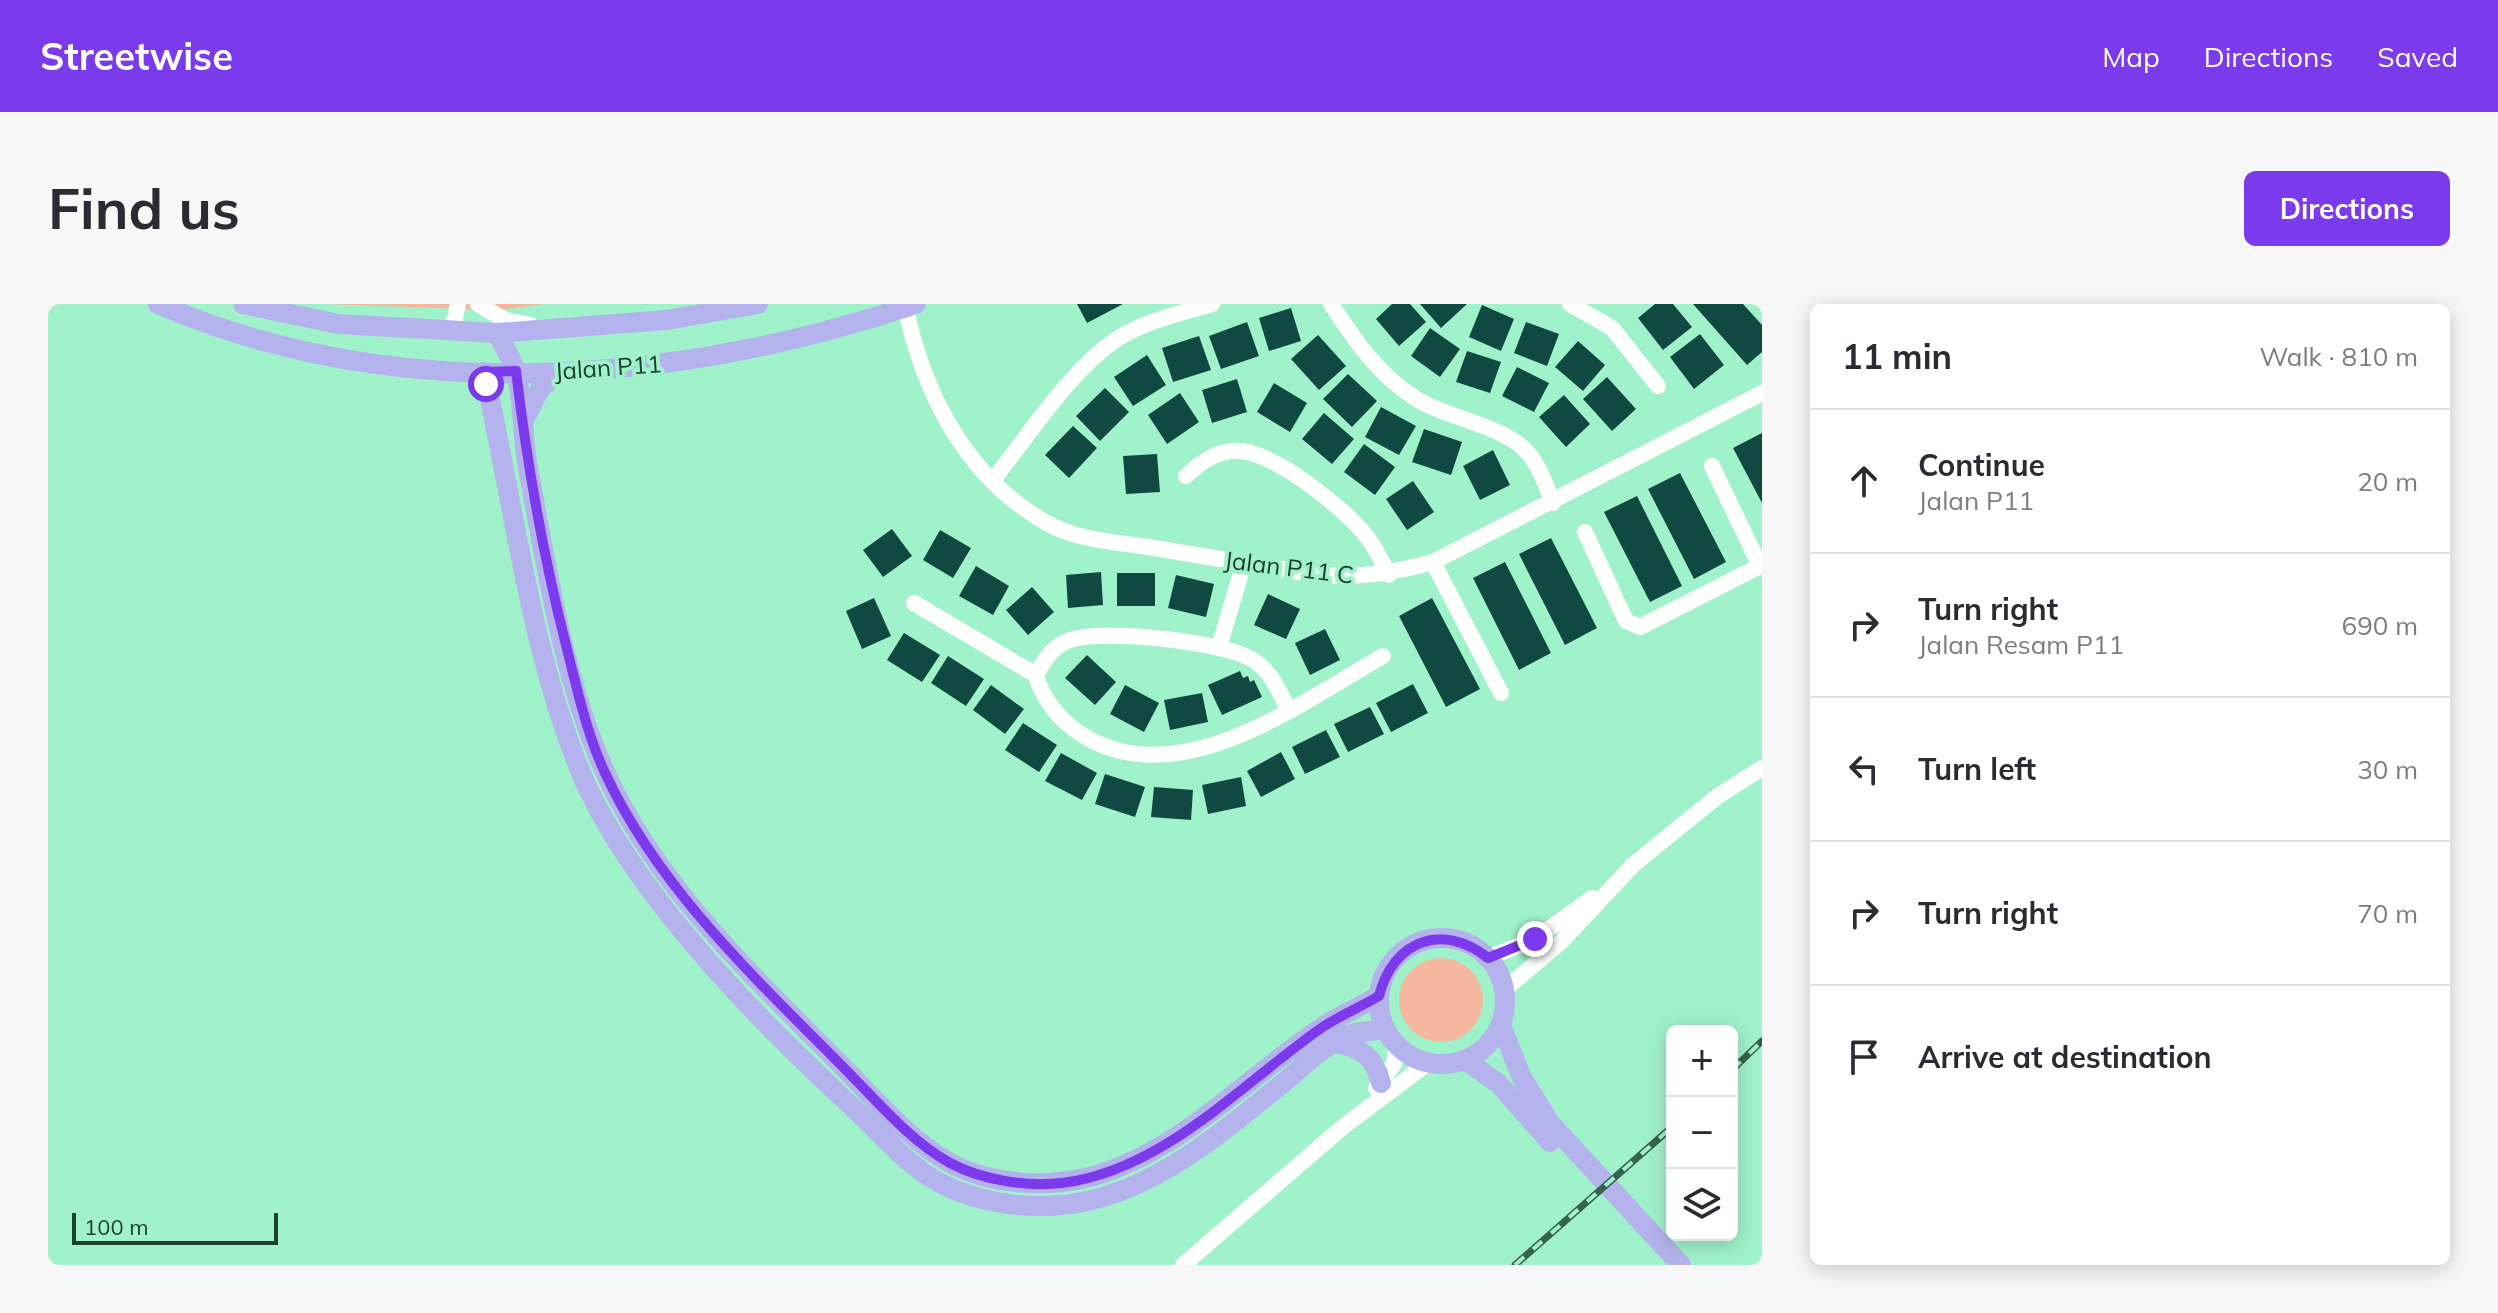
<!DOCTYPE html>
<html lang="en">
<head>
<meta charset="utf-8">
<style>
  body { margin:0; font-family:Mulish,sans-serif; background:#f7f7f7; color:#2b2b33 }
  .controls { position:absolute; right:24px; bottom:24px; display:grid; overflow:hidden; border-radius:12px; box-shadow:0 4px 20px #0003 }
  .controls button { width:72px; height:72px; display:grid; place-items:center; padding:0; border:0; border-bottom:2px solid #e1e1e2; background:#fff; color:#2b2b33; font:40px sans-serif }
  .scale { position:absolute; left:24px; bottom:20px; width:206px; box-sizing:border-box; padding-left:8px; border:4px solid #1e4031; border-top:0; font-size:22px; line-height:28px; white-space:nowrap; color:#1e4031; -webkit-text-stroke:6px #a0f2ca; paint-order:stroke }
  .stop { position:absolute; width:24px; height:24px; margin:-18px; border:6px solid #7c3aed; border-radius:50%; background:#fff }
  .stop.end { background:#7c3aed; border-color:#fff; box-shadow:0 2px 8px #0008 }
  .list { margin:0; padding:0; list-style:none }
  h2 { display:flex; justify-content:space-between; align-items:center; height:104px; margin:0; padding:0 32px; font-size:34px }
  h2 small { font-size:26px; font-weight:400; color:#7c7c81 }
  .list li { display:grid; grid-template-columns:52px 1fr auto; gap:24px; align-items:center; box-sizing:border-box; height:144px; padding:0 32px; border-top:2px solid #e1e1e2 }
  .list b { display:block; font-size:30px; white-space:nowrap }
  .list p { margin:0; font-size:26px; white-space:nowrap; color:#7c7c81 }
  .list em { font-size:26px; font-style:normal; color:#7c7c81 }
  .icon { flex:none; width:44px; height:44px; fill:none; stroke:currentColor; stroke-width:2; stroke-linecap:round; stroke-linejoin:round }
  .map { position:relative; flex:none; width:1714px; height:961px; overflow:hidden; border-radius:12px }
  header { display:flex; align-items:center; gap:48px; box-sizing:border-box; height:112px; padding:0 40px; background:#7c3aed; color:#fff }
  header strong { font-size:38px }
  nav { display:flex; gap:44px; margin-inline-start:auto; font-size:28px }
  .intro { display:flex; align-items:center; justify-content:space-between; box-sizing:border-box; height:192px; padding:0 48px }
  h1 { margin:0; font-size:56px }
  .button { padding:20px 36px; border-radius:12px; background:#7c3aed; color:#fff; font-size:28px; font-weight:700 }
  main { display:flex; gap:48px; padding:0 48px }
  aside { flex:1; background:#fff; border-radius:12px; box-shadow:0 4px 20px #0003 }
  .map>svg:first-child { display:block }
  .green { fill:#f5b79e }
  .building { fill:#104942 }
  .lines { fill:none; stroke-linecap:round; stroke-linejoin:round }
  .minor { stroke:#fff; stroke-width:16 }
  .major { stroke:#b5b3ed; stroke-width:20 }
  .rail-casing { stroke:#37624e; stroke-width:7 }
  .rail { stroke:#a0f2ca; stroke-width:4; stroke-dasharray:12; stroke-linecap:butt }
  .route { stroke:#7c3aed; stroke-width:10 }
  .labels { text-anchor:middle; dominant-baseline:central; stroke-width:8; stroke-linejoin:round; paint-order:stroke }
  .street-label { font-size:24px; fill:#1e4031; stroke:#a0f2ca }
</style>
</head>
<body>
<header>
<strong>Streetwise</strong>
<nav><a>Map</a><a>Directions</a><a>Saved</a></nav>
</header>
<div class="intro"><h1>Find us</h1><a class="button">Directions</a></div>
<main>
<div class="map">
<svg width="1714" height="961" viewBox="0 0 1714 961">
  <rect width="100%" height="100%" fill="#a0f2ca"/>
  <!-- green -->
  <path class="green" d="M278 0H495L450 6Z
    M1351 696a42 42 0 1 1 84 0a42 42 0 1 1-84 0Z"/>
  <!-- building -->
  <path class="building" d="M1029 0H1075L1039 19Z
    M1344 0H1362L1378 18 1351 42 1328 15Z
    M1372 0H1419L1393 24Z
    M1607 0H1625L1644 23 1615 46 1590 14Z
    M1645 0H1695L1714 21V48L1699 61Z
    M1434 1 1466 15 1453 47 1421 33Z
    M1243 4 1253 37 1221 47 1211 14Z
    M1199 18 1211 52 1173 65 1161 32Z
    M1478 18 1511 30 1499 62 1466 49Z
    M1382 24 1412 45 1392 73 1363 52Z
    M1652 30 1676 61 1646 85 1622 53Z
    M1270 31 1298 62 1271 86 1243 55Z
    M1151 32 1163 66 1125 78 1114 44Z
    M1530 37 1557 61 1535 87 1507 63Z
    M1419 47 1453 58 1442 89 1408 78Z
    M1099 51 1118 81 1085 102 1066 73Z
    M1469 63 1501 79 1486 108 1454 92Z
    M1300 70 1329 97 1304 123 1275 95Z
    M1559 73 1588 105 1564 127 1535 95Z
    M1189 75 1199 108 1164 119 1154 86Z
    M1226 79 1259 99 1242 128 1209 108Z
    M1057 84 1081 108 1052 137 1028 112Z
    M1132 89 1151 118 1119 140 1100 111Z
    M1516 91 1542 120 1518 143 1491 113Z
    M1333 103 1368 122 1351 151 1317 133Z
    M1276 109 1306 135 1284 160 1254 135Z
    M1025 122 1049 144 1021 174 997 151Z
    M1376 125 1414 138 1403 171 1364 158Z
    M1714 129V199L1685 144Z
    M1316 140 1347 163 1327 191 1296 168Z
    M1445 146 1462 181 1432 196 1415 162Z
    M1109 150 1112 188 1078 190 1075 152Z
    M1632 169 1678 258 1646 275 1600 185Z
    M1365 177 1386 208 1359 226 1338 195Z
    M1589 192 1634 282 1602 298 1556 208Z
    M844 225 864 252 835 273 815 246Z
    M892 226 923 244 905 274 875 256Z
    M1503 234 1549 324 1517 341 1471 250Z
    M1457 258 1503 349 1471 366 1425 274Z
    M928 262 961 282 945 311 911 292Z
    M1053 268 1055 301 1020 304 1018 271Z
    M1069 269H1107V302H1069Z
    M1128 271 1166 280 1158 313 1120 304Z
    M984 283 1006 308 980 331 958 306Z
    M1220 290 1252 305 1238 335 1206 321Z
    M826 294 843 332 814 345 798 307Z
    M1384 294 1432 385 1398 403 1351 312Z
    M1277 325 1292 356 1262 371 1247 339Z
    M856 329 892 351 874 378 839 356Z
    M1039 351 1068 378 1047 401 1017 374Z
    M900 352 936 375 918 402 883 379Z
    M1192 367 1195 374 1200 372 1202 378 1206 376 1214 393 1174 411 1160 381Z
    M1365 380 1380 409 1343 428 1328 399Z
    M943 381 976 405 957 430 925 406Z
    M1077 381 1111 399 1096 428 1062 410Z
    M1154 389 1160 418 1122 426 1116 396Z
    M1322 403 1336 430 1300 448 1286 420Z
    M975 419 1009 441 991 468 957 446Z
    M1278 426 1292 453 1257 470 1244 443Z
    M1233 448 1247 475 1213 493 1199 467Z
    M1013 449 1049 469 1034 496 997 477Z
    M1057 470 1097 483 1087 513 1047 500Z
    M1193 473 1198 502 1160 510 1154 481Z
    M1106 483 1145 486 1143 516 1103 513Z"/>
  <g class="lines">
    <!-- minor -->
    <path class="minor" d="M430 0 457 16 483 21
      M857 0C874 87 918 174 999 219 1028 236 1067 238 1100 243 1156 252 1213 262 1269 271 1311 274 1345 269 1385 258L1714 89
      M1283 0C1307 36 1328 68 1364 92 1395 114 1457 121 1480 149 1492 163 1498 182 1505 199
      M1522 0 1564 24 1610 82
      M396 27 406 18 410 0
      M1664 162 1712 262
      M1138 172C1153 158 1170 145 1193 147 1228 150 1298 205 1319 233 1328 244 1334 258 1341 271
      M944 177C980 133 1019 70 1066 37 1095 17 1131 10 1164 0
      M1537 228 1578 317 1592 323 1714 261
      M1385 258 1453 389
      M866 299 988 371
      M1171 343 1196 259
      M1240 405C1231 387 1223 367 1205 356 1174 337 1056 325 1022 336 1005 342 996 356 988 371 995 398 1017 422 1041 435 1137 487 1252 399 1335 352
      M1440 654 1487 635 1544 594
      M1456 686 1513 638 1586 560 1670 492 1714 464
      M1328 784 1346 760 1349 743
      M1135 961 1296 822 1380 759"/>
    <!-- major -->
    <path class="major" d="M110 0C349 103 626 81 868 0
      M195 0 290 20 449 29 619 16 710 0
      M449 29C455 41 464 55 468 69 476 99 474 133 480 164 499 265 515 376 558 470 609 583 707 674 793 761 826 794 861 836 902 859 945 882 1001 884 1046 872 1135 846 1199 773 1273 724 1292 711 1312 703 1331 692
      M436 68C465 196 480 331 527 454 575 582 714 720 814 812 838 835 863 864 892 879 928 898 974 905 1013 901 1099 894 1172 830 1235 779 1255 763 1276 740 1301 731 1311 727 1325 727 1337 725
      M475 118 492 85 511 67
      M1331 697a63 63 0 1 1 126 0a63 63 0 1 1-126 0Z
      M1453 721 1473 772 1502 819 1633 961
      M1286 739C1313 743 1326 752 1333 779
      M1417 756 1451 780 1502 838"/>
    <!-- rail casing -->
    <g class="rail-casing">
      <path id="rail" d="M1684 766 1714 737
        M1467 961 1624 823"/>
    </g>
    <!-- rail -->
    <use href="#rail" class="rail"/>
  </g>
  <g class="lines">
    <!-- route -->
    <path class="route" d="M438 80 436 68 468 67C479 160 495 251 518 341 529 385 539 431 558 471 611 585 709 676 796 764 828 796 862 837 902 859 934 876 978 883 1014 879 1113 867 1192 782 1269 727 1288 713 1311 704 1331 692 1345 636 1395 618 1440 654L1487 635"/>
  </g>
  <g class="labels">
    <!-- street labels -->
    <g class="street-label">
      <text transform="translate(560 63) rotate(-4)">Jalan P11</text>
      <text transform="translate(1241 263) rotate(7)">Jalan P11 C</text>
    </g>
  </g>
</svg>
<div class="controls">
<button>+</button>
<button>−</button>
<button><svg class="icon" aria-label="layers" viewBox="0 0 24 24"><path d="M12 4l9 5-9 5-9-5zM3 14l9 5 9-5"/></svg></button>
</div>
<div class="scale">100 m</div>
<div class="stop" style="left:438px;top:80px"></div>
<div class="stop end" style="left:1487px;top:635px"></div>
</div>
<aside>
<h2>11 min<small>Walk · 810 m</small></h2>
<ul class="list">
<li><svg class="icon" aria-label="ahead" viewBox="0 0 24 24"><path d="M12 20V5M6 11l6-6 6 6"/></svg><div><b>Continue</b><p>Jalan P11</p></div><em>20 m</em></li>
<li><svg class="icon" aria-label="right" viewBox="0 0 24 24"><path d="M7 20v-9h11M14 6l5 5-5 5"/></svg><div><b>Turn right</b><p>Jalan Resam P11</p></div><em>690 m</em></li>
<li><svg class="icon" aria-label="left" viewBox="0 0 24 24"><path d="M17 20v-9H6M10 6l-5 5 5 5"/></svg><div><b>Turn left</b></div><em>30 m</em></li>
<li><svg class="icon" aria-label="right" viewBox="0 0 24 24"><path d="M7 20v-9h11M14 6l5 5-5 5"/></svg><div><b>Turn right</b></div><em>70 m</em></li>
<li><svg class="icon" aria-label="arrive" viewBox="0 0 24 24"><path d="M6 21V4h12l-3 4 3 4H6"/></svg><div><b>Arrive at destination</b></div></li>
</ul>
</aside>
</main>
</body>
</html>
